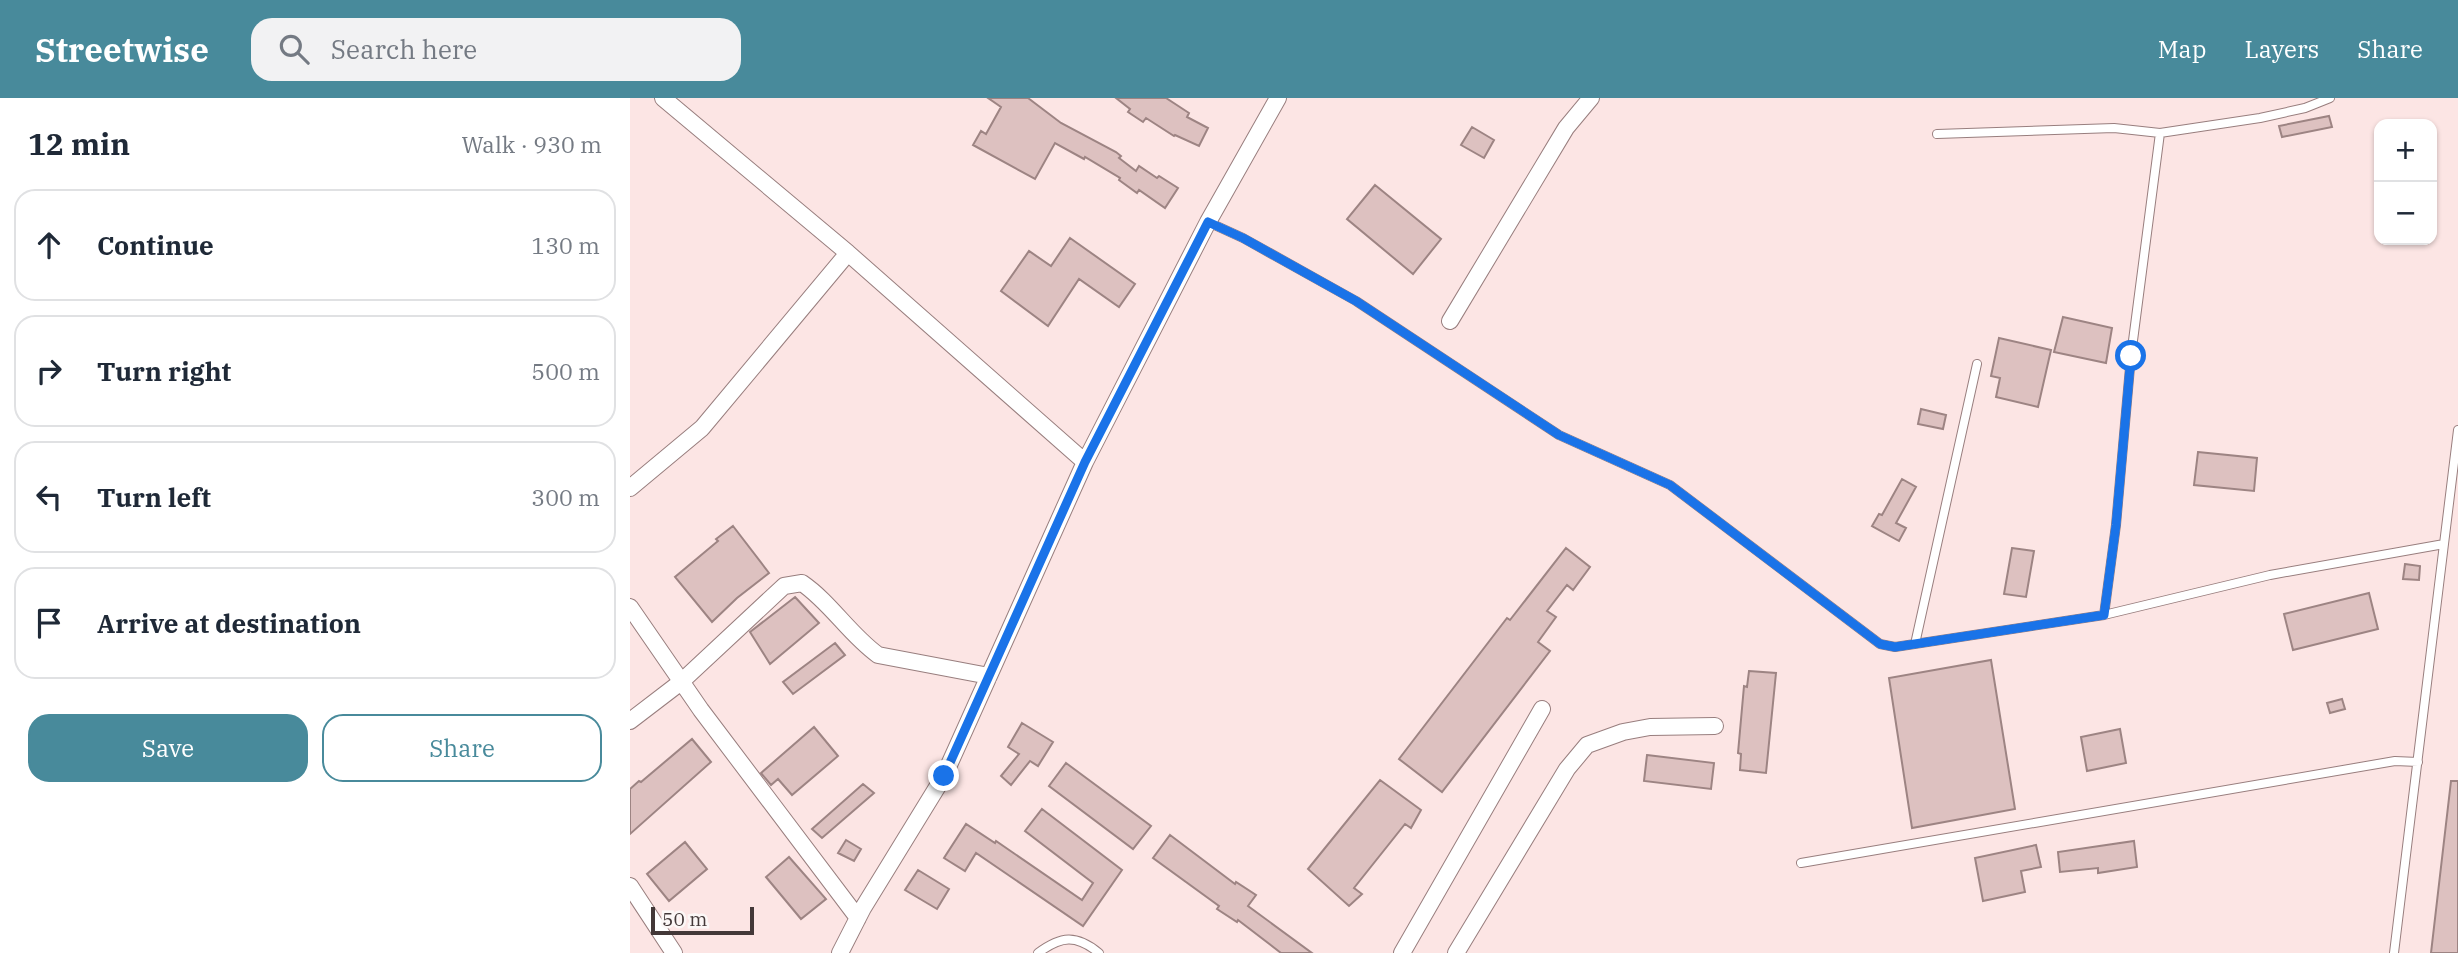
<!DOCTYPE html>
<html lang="en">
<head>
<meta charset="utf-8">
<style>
  body { margin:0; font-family:"IBM Plex Serif",serif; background:#f2f2f3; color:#1f2937 }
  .controls { position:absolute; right:21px; top:21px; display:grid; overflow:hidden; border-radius:14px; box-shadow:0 2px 5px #0004 }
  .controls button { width:63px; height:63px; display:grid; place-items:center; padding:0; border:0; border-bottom:2px solid #e0e1e3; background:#fff; color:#1f2937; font:35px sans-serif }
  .scale { position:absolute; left:21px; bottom:18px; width:103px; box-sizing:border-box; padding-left:7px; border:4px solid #433838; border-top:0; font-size:19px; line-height:24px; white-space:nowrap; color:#433838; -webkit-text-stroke:5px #fcf7f6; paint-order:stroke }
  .stop { position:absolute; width:21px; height:21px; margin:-16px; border:5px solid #1a73e8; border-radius:50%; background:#fff }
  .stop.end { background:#1a73e8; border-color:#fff; box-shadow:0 2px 7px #0008 }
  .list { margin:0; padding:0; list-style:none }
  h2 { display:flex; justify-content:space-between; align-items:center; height:91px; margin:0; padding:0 28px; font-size:30px }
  h2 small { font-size:23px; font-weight:400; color:#747a83 }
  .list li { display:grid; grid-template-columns:46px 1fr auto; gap:21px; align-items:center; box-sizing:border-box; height:112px; margin:0 14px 14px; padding:0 14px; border:2px solid #e0e1e3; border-radius:21px }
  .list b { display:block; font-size:26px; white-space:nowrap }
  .list em { font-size:23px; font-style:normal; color:#747a83 }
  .actions { display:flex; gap:14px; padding:21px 28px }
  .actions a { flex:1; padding:16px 0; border:2px solid #488a9b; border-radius:21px; text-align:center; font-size:24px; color:#488a9b }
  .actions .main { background:#488a9b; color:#fff }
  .icon { flex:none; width:38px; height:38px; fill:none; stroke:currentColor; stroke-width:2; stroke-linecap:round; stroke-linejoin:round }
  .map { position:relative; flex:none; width:1828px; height:855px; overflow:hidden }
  header { display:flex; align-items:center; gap:42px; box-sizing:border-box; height:98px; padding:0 35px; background:#488a9b; color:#fff }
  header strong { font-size:33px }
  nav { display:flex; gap:38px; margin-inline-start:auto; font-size:24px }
  .search { width:490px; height:63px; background:#f2f2f3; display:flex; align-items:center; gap:18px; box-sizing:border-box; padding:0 24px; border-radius:21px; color:#747a83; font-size:26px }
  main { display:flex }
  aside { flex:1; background:#fff }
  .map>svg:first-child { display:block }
  .building { fill:#ddc1c0; stroke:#9d8483; stroke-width:2 }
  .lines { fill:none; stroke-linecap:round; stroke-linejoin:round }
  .lane-casing { stroke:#987e7e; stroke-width:10 }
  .street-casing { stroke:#987e7e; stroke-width:18 }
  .lane { stroke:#fff; stroke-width:8 }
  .street { stroke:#fff; stroke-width:16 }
  .route { stroke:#1a73e8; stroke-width:9 }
</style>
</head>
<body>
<header>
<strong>Streetwise</strong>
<div class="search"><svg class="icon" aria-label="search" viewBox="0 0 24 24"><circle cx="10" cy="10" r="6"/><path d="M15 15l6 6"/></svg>Search here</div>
<nav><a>Map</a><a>Layers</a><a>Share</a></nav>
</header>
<main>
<aside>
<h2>12 min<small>Walk · 930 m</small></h2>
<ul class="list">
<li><svg class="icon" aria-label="ahead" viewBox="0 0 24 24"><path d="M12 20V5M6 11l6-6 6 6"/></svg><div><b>Continue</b></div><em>130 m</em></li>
<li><svg class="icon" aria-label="right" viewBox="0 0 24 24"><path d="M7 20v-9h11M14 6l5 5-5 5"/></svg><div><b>Turn right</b></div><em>500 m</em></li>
<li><svg class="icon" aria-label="left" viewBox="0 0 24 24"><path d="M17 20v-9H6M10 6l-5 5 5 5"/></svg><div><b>Turn left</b></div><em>300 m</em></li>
<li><svg class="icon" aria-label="arrive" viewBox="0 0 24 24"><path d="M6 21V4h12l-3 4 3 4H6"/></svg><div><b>Arrive at destination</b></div></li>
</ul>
<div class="actions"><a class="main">Save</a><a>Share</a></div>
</aside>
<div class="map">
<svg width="1828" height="855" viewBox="0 0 1828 855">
  <rect width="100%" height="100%" fill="#fce5e4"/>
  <!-- building -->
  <path class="building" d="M358 0H398L431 25 486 54 491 58 489 60 506 73 509 68 527 80 529 78 548 90 535 110 509 92 507 95 489 82 490 80 455 59 454 61 425 45 405 81 343 47 351 33 356 36 371 9Z
    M486 0H536L559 15 557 19 578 30 569 48 545 37 544 38 516 20 513 24 498 14 500 11Z
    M1699 18 1702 29 1652 39 1649 28Z
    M842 29 864 42 854 60 831 47Z
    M745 87 811 141 783 176 717 121Z
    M440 140 505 186 489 209 449 181 418 228 371 193 399 153 421 168Z
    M1433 219 1482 230 1476 265 1424 254Z
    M1369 240 1421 252 1408 309 1366 299 1370 280 1361 278Z
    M1291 311 1316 317 1313 331 1288 326Z
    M1568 354 1627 360 1624 393 1564 387Z
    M1272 381 1286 389 1266 425 1276 430 1269 443 1242 428 1249 416 1252 417Z
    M103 428 139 475 107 500 82 524 45 479 88 443 86 441Z
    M936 450 960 469 943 492 937 487 917 513 926 519 908 544 920 553 812 694 769 661 877 520 880 522Z
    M1382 450 1404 453 1396 499 1374 496Z
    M1775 466 1790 468 1789 482 1773 481Z
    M1739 495 1748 531 1663 552 1654 516Z
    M165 499 189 525 140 566 120 534Z
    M205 545 215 557 163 596 153 584Z
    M1361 562 1385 711 1282 730 1259 580Z
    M1119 573 1146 575 1136 675 1110 672 1111 656 1108 655 1114 588 1117 589Z
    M1712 601 1715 611 1700 615 1697 605Z
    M392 625 423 644 408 668 400 663 381 687 371 678 389 656 378 649Z
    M184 629 208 658 162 697 148 681 141 687 131 675Z
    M1490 631 1496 665 1457 673 1451 639Z
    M62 641 81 664 0 736V691L9 683 11 684Z
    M1017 657 1084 665 1081 691 1014 683Z
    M436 665 521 728 503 751 419 688Z
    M750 682 791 712 781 730 775 726 724 790 732 796 719 808 678 771Z
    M1821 683H1828V855H1801Z
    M233 686 244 695 192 740 182 731Z
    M412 711 492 772 453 828 346 755 335 773 314 760 336 726 365 745 366 743 452 802 463 785 395 733Z
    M540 737 605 786 606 784 626 797 618 808 682 855H651L608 822 607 824 587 811 589 808 523 760Z
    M216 742 231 751 224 763 208 755Z
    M1504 743 1507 769 1468 775V770L1430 774 1428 754Z
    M55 744 77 771 39 803 17 776Z
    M1406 747 1411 769 1391 773 1395 794 1353 803 1345 760Z
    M159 759 196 801 171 821 136 779Z
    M288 772 319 791 307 811 275 792Z"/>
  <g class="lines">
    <!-- lane casing -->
    <g class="lane-casing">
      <path id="lane" d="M1307 36 1484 30 1530 35 1630 20 1675 10 1700 0
        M578 124 613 140 726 203 929 337 1040 387 1250 546 1265 549 1474 517 1640 477 1814 446 1764 855
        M1814 446 1828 332
        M1474 517 1486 427 1501 258 1530 35
        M1285 546 1347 266
        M1171 765 1765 663 1788 664
        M408 855C431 838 446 836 469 855"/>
    </g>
    <!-- street casing -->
    <g class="street-casing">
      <path id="street" d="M33 0 218 155 455 364
        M820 223 936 30 961 0
        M0 390 72 330 218 155
        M0 509 71 612 228 820
        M0 623 51 584 154 488 172 485C201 505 219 536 248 557L359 578
        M0 788 44 855
        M210 855 233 810 314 678 455 364 578 124 648 0
        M772 855 912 611
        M826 855 937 671 957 647 993 634 1020 629 1085 628"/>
    </g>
    <!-- lane -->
    <use href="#lane" class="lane"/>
    <!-- street -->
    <use href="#street" class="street"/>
  </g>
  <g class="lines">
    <!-- route -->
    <path class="route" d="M314 678 455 364 578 124 613 140 726 203 929 337 1040 387 1250 546 1265 549 1474 517 1486 427 1501 258"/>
  </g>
</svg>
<div class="controls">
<button>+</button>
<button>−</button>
</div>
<div class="scale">50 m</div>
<div class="stop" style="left:1501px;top:258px"></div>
<div class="stop end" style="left:314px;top:678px"></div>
</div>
</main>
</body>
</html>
